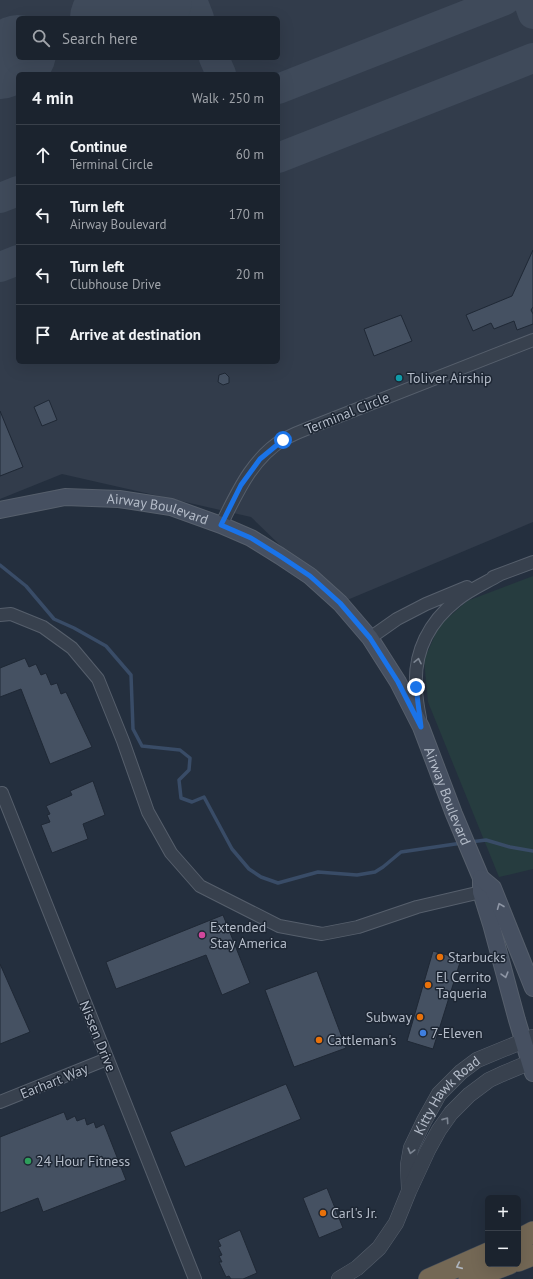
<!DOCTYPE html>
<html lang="en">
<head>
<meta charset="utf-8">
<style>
  body { margin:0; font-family:"PT Sans",sans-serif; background:#282f3a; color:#f1f3f6 }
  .controls { position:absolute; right:12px; bottom:12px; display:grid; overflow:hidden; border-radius:6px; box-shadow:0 4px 16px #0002 }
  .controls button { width:36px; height:36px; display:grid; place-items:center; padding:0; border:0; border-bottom:1px solid #39404a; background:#1b232e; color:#f1f3f6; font:20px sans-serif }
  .stop { position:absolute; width:12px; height:12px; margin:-9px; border:3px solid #1a73e8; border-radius:50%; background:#fff }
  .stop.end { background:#1a73e8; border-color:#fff; box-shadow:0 1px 4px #0008 }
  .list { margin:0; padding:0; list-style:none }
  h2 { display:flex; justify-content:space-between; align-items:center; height:52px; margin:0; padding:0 16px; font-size:17px }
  h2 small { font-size:13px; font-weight:400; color:#a0a4aa }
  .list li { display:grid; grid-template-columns:26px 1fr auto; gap:12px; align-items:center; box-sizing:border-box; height:60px; padding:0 16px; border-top:1px solid #39404a }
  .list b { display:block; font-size:15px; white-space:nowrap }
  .list p { margin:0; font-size:13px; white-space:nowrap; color:#a0a4aa }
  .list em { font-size:13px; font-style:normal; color:#a0a4aa }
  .icon { flex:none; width:22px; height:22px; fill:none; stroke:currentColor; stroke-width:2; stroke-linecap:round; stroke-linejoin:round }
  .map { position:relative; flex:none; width:533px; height:1279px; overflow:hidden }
  .search { position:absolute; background:#1b232e; box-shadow:0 4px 16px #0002; left:16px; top:16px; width:264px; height:44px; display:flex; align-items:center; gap:10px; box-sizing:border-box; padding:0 14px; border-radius:6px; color:#a0a4aa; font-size:15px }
  .panel { position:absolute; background:#1b232e; box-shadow:0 4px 16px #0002; left:16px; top:72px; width:264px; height:292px; border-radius:6px }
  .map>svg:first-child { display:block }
  .airport { fill:#323c4b; fill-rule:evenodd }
  .green { fill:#263c3f }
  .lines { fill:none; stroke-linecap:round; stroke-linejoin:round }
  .stream { stroke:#394c67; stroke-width:3.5 }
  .taxiway { stroke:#3f4a5a; stroke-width:30 }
  .runway { stroke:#3f4a5a; stroke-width:76 }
  .building { fill:#455162; stroke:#1f2835 }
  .minor-casing { stroke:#565f6c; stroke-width:14 }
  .tertiary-casing { stroke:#565f6c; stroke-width:16 }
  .secondary-casing { stroke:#565f6c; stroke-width:18 }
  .motorway-casing { stroke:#434c59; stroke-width:22 }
  .minor { stroke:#38414e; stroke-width:12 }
  .tertiary { stroke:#38414e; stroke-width:15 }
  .secondary { stroke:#465061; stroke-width:16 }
  .motorway { stroke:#746855; stroke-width:21 }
  .oneway { stroke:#7c8592 }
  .oneway2 { stroke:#8e96a5 }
  .oneway3 { stroke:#aeb4bd }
  .route { stroke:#1a73e8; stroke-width:5 }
  .culture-dot { fill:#0f9aa8; stroke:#1d2633; stroke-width:1.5 }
  .hotel-dot { fill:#d1479c; stroke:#1d2633; stroke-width:1.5 }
  .food-dot { fill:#e8710a; stroke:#1d2633; stroke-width:1.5 }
  .shop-dot { fill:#3f7fe0; stroke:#1d2633; stroke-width:1.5 }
  .leisure-dot { fill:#2e9e5b; stroke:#1d2633; stroke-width:1.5 }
  .labels { text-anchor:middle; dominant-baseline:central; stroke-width:3; stroke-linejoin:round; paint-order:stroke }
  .poi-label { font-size:14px; fill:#b4bcc9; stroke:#1d2633; text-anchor:start }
  .street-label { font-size:14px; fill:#b4bcc9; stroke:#1d2633 }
</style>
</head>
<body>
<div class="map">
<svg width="533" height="1279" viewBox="0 0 533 1279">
  <rect width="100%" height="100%" fill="#242f3e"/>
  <!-- airport -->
  <path class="airport" d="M0 0H533V522L340 603 251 517 62 474 0 499ZM18 18H278V58H18ZM18 74H278V362H18Z"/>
  <!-- green -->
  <path class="green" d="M533 576V869L499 877 428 702 424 660 439 626 467 601Z"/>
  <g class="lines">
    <!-- stream -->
    <path class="stream" d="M0 565 26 586 54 619 74 628 106 646 131 675 133 729 142 746 180 750 190 758 189 770 179 780 181 798 192 802 204 797 232 849 249 869 261 877 278 883 318 872 357 875 375 872 383 867 401 852 462 843
      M470 842 486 840 510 847 533 851"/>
    <!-- taxiway -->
    <path class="taxiway" d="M192 0 199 18
      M528 0 533 14
      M214 58 221 74
      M278 89 505 0
      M278 158 533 58
      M0 198 18 191
      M0 267 18 260"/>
    <!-- runway -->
    <path class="runway" d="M108 18 154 0
      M0 61 18 53"/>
  </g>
  <!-- building -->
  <path class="building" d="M533 250V307L531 310 533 314V324L517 330 514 321 494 329 491 323 473 331 466 315 512 296Z
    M401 315 412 341 374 356 364 329Z
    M225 373 229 377V383L223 385 218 382 219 375Z
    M49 400 57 420 42 426 34 407Z
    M0 411 23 467 0 476Z
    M25 658 29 667 36 664 41 675 46 673 51 685 57 683 61 694 66 692 92 747 50 764 21 689 0 697V668Z
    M93 781 105 815 83 824 88 839 52 853 41 825 50 822 47 815 50 814 46 806 72 795 70 791Z
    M223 915 250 983 222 995 206 955 116 989 106 962Z
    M433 951 461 959 433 1049 407 1041Z
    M0 964 30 1032 0 1044Z
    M317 971 346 1048 294 1067 265 990Z
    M286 1084 301 1119 185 1167 170 1132Z
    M64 1112 67 1120 75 1116 77 1121 85 1118 87 1125 94 1122 96 1128 104 1124 126 1180 43 1212 38 1198 0 1213V1137Z
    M327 1188 343 1228 319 1238 303 1198Z
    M240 1230 257 1273 243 1279H231L229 1276 226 1277 219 1262H222L219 1256 222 1255 218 1247 221 1246 218 1240Z"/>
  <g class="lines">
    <!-- minor casing -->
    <g class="minor-casing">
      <path id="minor" d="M221 525C237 493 252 458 284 439 292 435 301 431 309 428L533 340
        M493 577 533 562
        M0 615 11 614 43 627 72 648 98 679 123 741 148 812 171 853 200 886 279 926 322 934 358 927 417 907 481 892
        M370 638 397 619 426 604 467 587
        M420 718C418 708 416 698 416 687 414 652 429 622 457 600 469 590 485 583 499 575
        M0 794 2 793 195 1279
        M0 1102 107 1059"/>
    </g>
    <!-- tertiary casing -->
    <g class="tertiary-casing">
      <g id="tertiary">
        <path id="s1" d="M409 1188 408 1165 411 1148 424 1121 439 1094 461 1072 477 1060 533 1037"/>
        <path d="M339 1279 357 1268 379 1248 396 1223 409 1191 428 1150 439 1130 451 1113 469 1095 489 1080 502 1074 533 1061"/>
      </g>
    </g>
    <!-- secondary casing -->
    <g class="secondary-casing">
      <g id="secondary">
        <path id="s2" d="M0 510 65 497 119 499 171 507 221 525 251 538 280 556 310 576 340 603 370 638 398 682 421 727 454 814 481 878V892L491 924 517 1020 533 1073"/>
        <path d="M481 878 493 888 533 988"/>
      </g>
    </g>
    <!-- motorway casing -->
    <g class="motorway-casing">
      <path id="motorway" d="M518 1240 533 1232
        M518 1261 533 1255
        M429 1279 488 1253
        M469 1279 509 1264"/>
    </g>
    <!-- minor -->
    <use href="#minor" class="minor"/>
    <!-- tertiary -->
    <use href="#tertiary" class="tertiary"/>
    <!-- secondary -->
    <use href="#secondary" class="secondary"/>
    <!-- motorway -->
    <use href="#motorway" class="motorway"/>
  </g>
  <!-- one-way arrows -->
  <defs><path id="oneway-chevron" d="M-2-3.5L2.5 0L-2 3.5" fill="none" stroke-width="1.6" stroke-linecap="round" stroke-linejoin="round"/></defs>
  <g class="oneway">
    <use href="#oneway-chevron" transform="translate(418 661) rotate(-78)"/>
    <use href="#oneway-chevron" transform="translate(446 1120) rotate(-55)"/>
    <use href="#oneway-chevron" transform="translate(411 1151) rotate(105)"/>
  </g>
  <g class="oneway2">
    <use href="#oneway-chevron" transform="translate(500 906) rotate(-112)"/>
    <use href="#oneway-chevron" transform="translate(505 975) rotate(74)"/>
  </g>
  <use class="oneway3" href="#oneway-chevron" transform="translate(459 1266) rotate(156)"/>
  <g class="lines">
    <!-- route -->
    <path class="route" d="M283 440 260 459 241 485 221 525 251 538 280 556 310 576 340 603 370 638 398 682 421 727 416 687"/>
  </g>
  <!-- markers -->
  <circle class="culture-dot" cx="399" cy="378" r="4"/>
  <circle class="hotel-dot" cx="202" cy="935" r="4"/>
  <g class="food-dot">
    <circle cx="440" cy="957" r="4"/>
    <circle cx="428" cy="985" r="4"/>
    <circle cx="420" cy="1017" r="4"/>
    <circle cx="319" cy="1040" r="4"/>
    <circle cx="323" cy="1213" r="4"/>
  </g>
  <circle class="shop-dot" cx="423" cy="1033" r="4"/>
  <circle class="leisure-dot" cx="28" cy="1161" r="4"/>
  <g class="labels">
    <!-- poi labels -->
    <g class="poi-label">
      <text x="407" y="378">Toliver Airship</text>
      <text x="210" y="927">Extended<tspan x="210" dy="16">Stay America</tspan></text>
      <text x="448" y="957">Starbucks</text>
      <text x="436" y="977">El Cerrito<tspan x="436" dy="16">Taqueria</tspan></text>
      <text x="412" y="1017" text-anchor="end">Subway</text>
      <text x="431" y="1033">7-Eleven</text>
      <text x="327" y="1040">Cattleman's</text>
      <text x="36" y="1161">24 Hour Fitness</text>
      <text x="331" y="1213">Carl's Jr.</text>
    </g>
    <!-- street labels -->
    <g class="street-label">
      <text transform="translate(347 413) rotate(-22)">Terminal Circle</text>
      <text stroke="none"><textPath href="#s2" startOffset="160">Airway Boulevard</textPath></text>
      <text stroke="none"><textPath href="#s2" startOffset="592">Airway Boulevard</textPath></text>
      <text transform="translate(98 1036) rotate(68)">Nissen Drive</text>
      <text transform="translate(54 1081) rotate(-22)">Earhart Way</text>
      <text stroke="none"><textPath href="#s1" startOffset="105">Kitty Hawk Road</textPath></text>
    </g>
  </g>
</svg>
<div class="controls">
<button>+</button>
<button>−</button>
</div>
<div class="stop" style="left:283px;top:440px"></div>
<div class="stop end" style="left:416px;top:687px"></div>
<div class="search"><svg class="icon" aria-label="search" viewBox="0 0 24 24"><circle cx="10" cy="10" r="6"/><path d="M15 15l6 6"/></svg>Search here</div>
<section class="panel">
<h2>4 min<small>Walk · 250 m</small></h2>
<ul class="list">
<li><svg class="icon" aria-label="ahead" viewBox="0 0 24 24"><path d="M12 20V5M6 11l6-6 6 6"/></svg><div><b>Continue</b><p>Terminal Circle</p></div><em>60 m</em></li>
<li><svg class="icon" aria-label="left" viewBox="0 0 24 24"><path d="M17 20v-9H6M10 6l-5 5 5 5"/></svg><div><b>Turn left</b><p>Airway Boulevard</p></div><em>170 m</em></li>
<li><svg class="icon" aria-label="left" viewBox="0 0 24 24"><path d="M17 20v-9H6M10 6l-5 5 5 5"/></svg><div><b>Turn left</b><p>Clubhouse Drive</p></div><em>20 m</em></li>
<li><svg class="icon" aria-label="arrive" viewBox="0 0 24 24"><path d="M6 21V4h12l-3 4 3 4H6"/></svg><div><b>Arrive at destination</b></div></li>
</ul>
</section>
</div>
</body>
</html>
